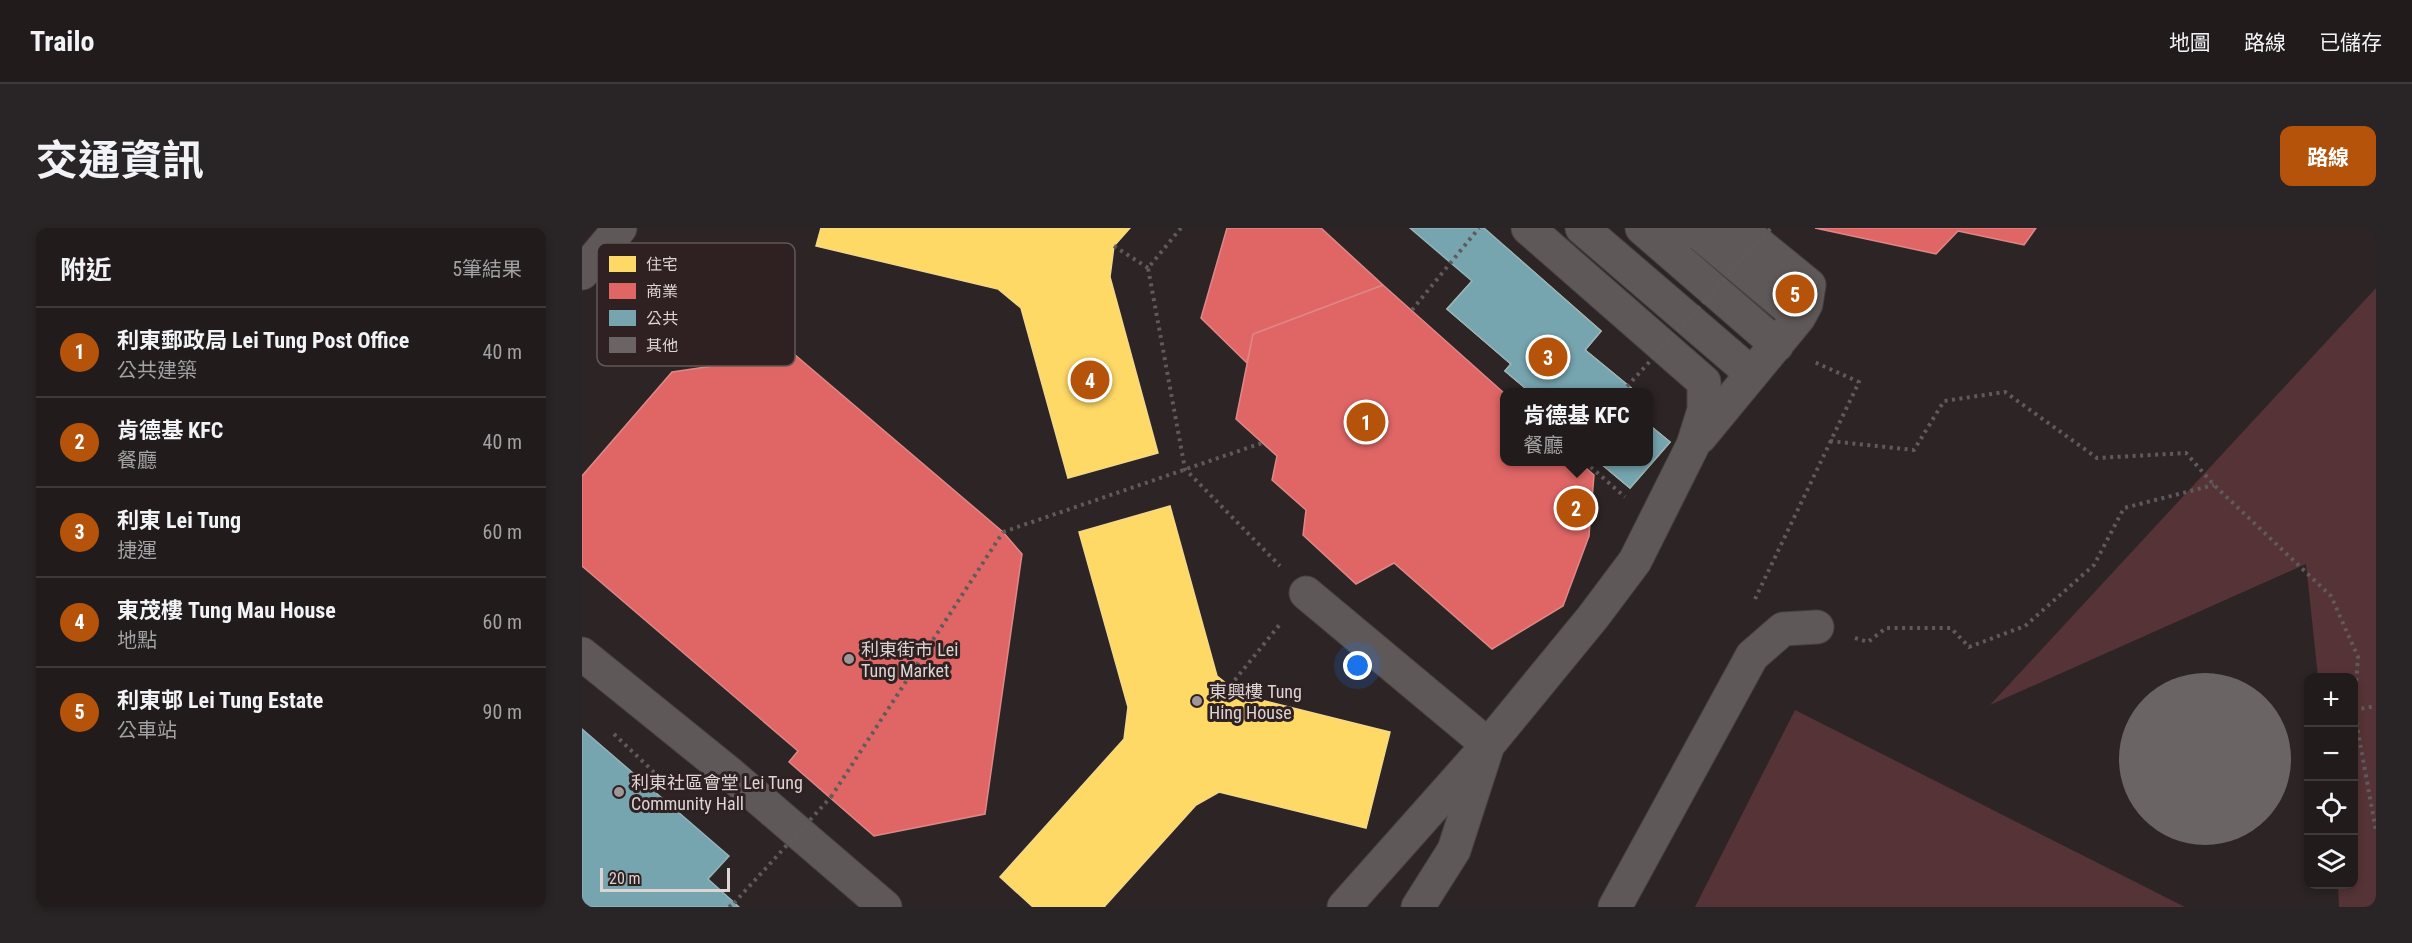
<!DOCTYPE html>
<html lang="zh-TW">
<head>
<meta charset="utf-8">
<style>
  body { margin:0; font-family:"Roboto Condensed","Noto Sans TC",sans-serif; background:#292425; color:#f1f3f6 }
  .controls { position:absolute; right:18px; bottom:18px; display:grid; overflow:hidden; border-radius:12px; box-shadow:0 3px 9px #0003 }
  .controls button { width:54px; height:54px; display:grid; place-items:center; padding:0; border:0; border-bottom:2px solid #3e393b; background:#211b1c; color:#f1f3f6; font:30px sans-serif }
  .scale { position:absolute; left:18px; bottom:15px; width:130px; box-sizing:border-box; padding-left:6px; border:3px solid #ddd4d4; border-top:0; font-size:16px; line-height:21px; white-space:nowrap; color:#ddd4d4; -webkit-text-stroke:4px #2f2122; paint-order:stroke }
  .you { position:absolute; left:776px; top:438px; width:21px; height:21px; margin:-15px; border:4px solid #fff; border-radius:50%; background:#1a73e8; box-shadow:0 0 0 9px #1a73e833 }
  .badge { display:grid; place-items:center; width:39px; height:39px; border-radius:50%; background:#b45309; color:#fff; font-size:20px; font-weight:700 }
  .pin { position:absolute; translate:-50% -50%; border:3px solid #fff; box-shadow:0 2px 6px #0006 }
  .popup { position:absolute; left:918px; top:160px; width:153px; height:78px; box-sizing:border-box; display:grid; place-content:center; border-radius:12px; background:#211b1c; filter:drop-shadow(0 2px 4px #0005); font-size:20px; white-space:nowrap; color:#a2a1a3 }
  .popup b { font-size:22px; color:#f1f3f6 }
  .popup::after { content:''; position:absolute; left:50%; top:100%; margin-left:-12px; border:12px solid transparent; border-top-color:#211b1c }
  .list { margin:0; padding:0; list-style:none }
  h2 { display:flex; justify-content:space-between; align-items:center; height:78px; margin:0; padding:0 24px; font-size:26px }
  h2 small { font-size:20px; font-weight:400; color:#a2a1a3 }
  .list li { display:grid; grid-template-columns:39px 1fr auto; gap:18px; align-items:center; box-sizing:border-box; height:90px; padding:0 24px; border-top:2px solid #3e393b }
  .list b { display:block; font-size:22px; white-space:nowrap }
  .list p { margin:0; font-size:20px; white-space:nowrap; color:#a2a1a3 }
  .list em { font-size:20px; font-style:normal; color:#a2a1a3 }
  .icon { flex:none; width:33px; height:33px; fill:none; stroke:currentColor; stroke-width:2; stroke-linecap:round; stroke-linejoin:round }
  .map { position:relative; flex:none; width:1794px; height:679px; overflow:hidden; border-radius:12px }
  header { display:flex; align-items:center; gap:36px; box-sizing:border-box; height:84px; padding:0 30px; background:#211b1c; border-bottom:2px solid #3e393b }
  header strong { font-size:28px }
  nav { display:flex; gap:33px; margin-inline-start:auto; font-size:21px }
  .intro { display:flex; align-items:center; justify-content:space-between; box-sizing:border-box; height:144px; padding:0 36px }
  h1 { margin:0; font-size:42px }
  .button { padding:15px 27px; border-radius:12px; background:#b45309; color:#fff; font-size:21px; font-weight:700 }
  main { display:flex; gap:36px; padding:0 36px }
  aside { flex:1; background:#211b1c; border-radius:12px; box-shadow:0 3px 9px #0003 }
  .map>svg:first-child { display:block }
  .green { fill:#563336 }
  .homes { fill:#ffd966; stroke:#f5d887; stroke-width:1.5 }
  .shops { fill:#e06666; stroke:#df8787; stroke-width:1.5 }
  .public { fill:#76a5af; stroke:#95b3ba; stroke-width:1.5 }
  .building { fill:#6b6464 }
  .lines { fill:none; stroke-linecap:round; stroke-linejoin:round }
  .minor-casing { stroke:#484142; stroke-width:35 }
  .path { stroke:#5f5a5b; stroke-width:4; stroke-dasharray:3 4.5; stroke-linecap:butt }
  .minor { stroke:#5f5859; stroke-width:33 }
  .path-bridge { stroke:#5f5a5b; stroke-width:4; stroke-dasharray:3 4.5; stroke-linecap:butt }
  .poi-dot { fill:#9f9697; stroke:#2f2122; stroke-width:2 }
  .labels { text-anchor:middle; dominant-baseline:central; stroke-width:6; stroke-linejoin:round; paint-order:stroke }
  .poi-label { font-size:18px; fill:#ddd4d4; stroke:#2f2122; text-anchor:start }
  .key { fill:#2f2122; stroke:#635757; stroke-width:1.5 }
  .key-label { font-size:16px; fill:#ddd4d4 }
</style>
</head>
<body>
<header>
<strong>Trailo</strong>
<nav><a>地圖</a><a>路線</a><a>已儲存</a></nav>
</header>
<div class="intro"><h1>交通資訊</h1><a class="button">路線</a></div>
<main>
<aside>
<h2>附近<small>5筆結果</small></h2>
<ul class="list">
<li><span class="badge">1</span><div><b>利東郵政局 Lei Tung Post Office</b><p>公共建築</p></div><em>40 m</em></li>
<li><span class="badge">2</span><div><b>肯德基 KFC</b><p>餐廳</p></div><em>40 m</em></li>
<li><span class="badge">3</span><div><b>利東 Lei Tung</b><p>捷運</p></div><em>60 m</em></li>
<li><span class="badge">4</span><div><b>東茂樓 Tung Mau House</b><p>地點</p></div><em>60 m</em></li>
<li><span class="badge">5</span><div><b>利東邨 Lei Tung Estate</b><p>公車站</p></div><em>90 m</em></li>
</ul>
</aside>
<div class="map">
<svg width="1794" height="679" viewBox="0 0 1794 679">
  <rect width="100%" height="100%" fill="#2c2425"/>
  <!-- green -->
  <path class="green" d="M1794 60V679H1757L1756 657 1772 656V449H1736L1724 336 1408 477Z
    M1213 482 1603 679H1113Z"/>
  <!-- homes -->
  <path class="homes" d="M239 0H548L532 18 528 49 576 225 486 250 439 80 416 61 234 18Z
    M922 18 1019 103 1003 122 1054 164H948L923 143 929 136 865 81Z
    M1066 196 1088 214 1048 260 1017 234H1066Z
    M588 278 635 448 659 467 808 504 784 600 637 564 614 577 522 679H451L418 649 542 511 546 479 497 304Z"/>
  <!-- shops -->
  <path class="shops" d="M645 0H739L801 57 671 106 665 135 619 90Z
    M1233 0H1454L1442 17 1376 3 1354 26Z
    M801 57 922 165V234H997L1012 247 1007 308 981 378 910 421 812 335 774 356 721 307 724 282 690 252 695 228 654 191 671 106Z
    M212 126 421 304 440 326 403 586 292 608 207 534 216 523 0 338V248L90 144Z"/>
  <!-- public -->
  <path class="public" d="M828 0H902L1019 103 1003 122 1054 164H948L923 143 929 136 865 81 890 53Z
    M1066 196 1088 214 1048 260 1017 234H1066Z
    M0 501 147 628 126 651 157 679H0Z"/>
  <!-- building -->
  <path class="building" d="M1537 531a86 86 0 1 1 172 0a86 86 0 1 1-172 0Z"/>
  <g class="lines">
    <!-- minor casing -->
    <g class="minor-casing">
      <path id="minor" d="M1000 0 1170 146
        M1060 0 1195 117
        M1077 0 1168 9 1227 57 1224 76 1217 89 1118 209
        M1117 5 1217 89
        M0 45 38 0
        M724 365 906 517 872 622 836 679
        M0 426 146 544 303 679
        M762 679 906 517 1011 389 1053 333 1111 217 1122 182V154L946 0
        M1033 679 1170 428 1201 401 1235 399"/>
    </g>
    <!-- path -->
    <path class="path" d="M599 0 566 40 603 241 698 338
      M532 18 566 40
      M1248 213 1332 222 1362 173 1423 164 1515 230 1604 225 1632 257 1749 368 1776 429 1772 482 1794 603
      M1003 234 1043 269
      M1173 371 1277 154 1230 133
      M1273 410 1286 414 1304 400H1369L1387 419 1443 398 1512 337 1542 280 1632 257
      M648 458 699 395
      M1772 482 1794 478
      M32 506 78 550 98 559
      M249 569 421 304
      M147 679 152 675"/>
    <!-- minor -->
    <use href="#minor" class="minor"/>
    <!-- path-bridge -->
    <path class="path-bridge" d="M830 82 897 0
      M1040 164 1189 0
      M421 304 680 215
      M152 675 249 569"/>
  </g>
  <!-- markers -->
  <g class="poi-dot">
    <circle cx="267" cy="431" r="6"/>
    <circle cx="615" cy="473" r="6"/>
    <circle cx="37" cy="564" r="6"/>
  </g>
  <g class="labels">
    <!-- poi labels -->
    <g class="poi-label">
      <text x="279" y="421">利東街市 Lei<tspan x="279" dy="21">Tung Market</tspan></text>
      <text x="627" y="463">東興樓 Tung<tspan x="627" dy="21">Hing House</tspan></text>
      <text x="49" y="554">利東社區會堂 Lei Tung<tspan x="49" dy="21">Community Hall</tspan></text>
    </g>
  </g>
  <!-- legend -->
  <rect x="15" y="15" width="198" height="123" rx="9" class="key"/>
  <rect x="27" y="28" width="27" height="16" fill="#ffd966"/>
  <rect x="27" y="55" width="27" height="16" fill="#e06666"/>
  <rect x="27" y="82" width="27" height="16" fill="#76a5af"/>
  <rect x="27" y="109" width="27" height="16" fill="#6b6464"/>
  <g class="key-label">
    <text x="64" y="42">住宅</text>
    <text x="64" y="69">商業</text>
    <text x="64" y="96">公共</text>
    <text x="64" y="123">其他</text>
  </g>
</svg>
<div class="controls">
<button>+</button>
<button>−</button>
<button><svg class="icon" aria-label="locate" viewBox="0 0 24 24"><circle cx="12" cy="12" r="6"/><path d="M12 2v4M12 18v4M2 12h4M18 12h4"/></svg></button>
<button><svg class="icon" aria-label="layers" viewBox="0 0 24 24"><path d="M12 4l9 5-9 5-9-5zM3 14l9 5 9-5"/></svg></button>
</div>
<div class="scale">20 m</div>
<div class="you"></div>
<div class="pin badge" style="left:784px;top:194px">1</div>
<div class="pin badge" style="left:994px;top:280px">2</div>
<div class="popup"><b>肯德基 KFC</b>餐廳</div>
<div class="pin badge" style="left:966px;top:129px">3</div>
<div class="pin badge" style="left:508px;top:152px">4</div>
<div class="pin badge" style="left:1213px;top:66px">5</div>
</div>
</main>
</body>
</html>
